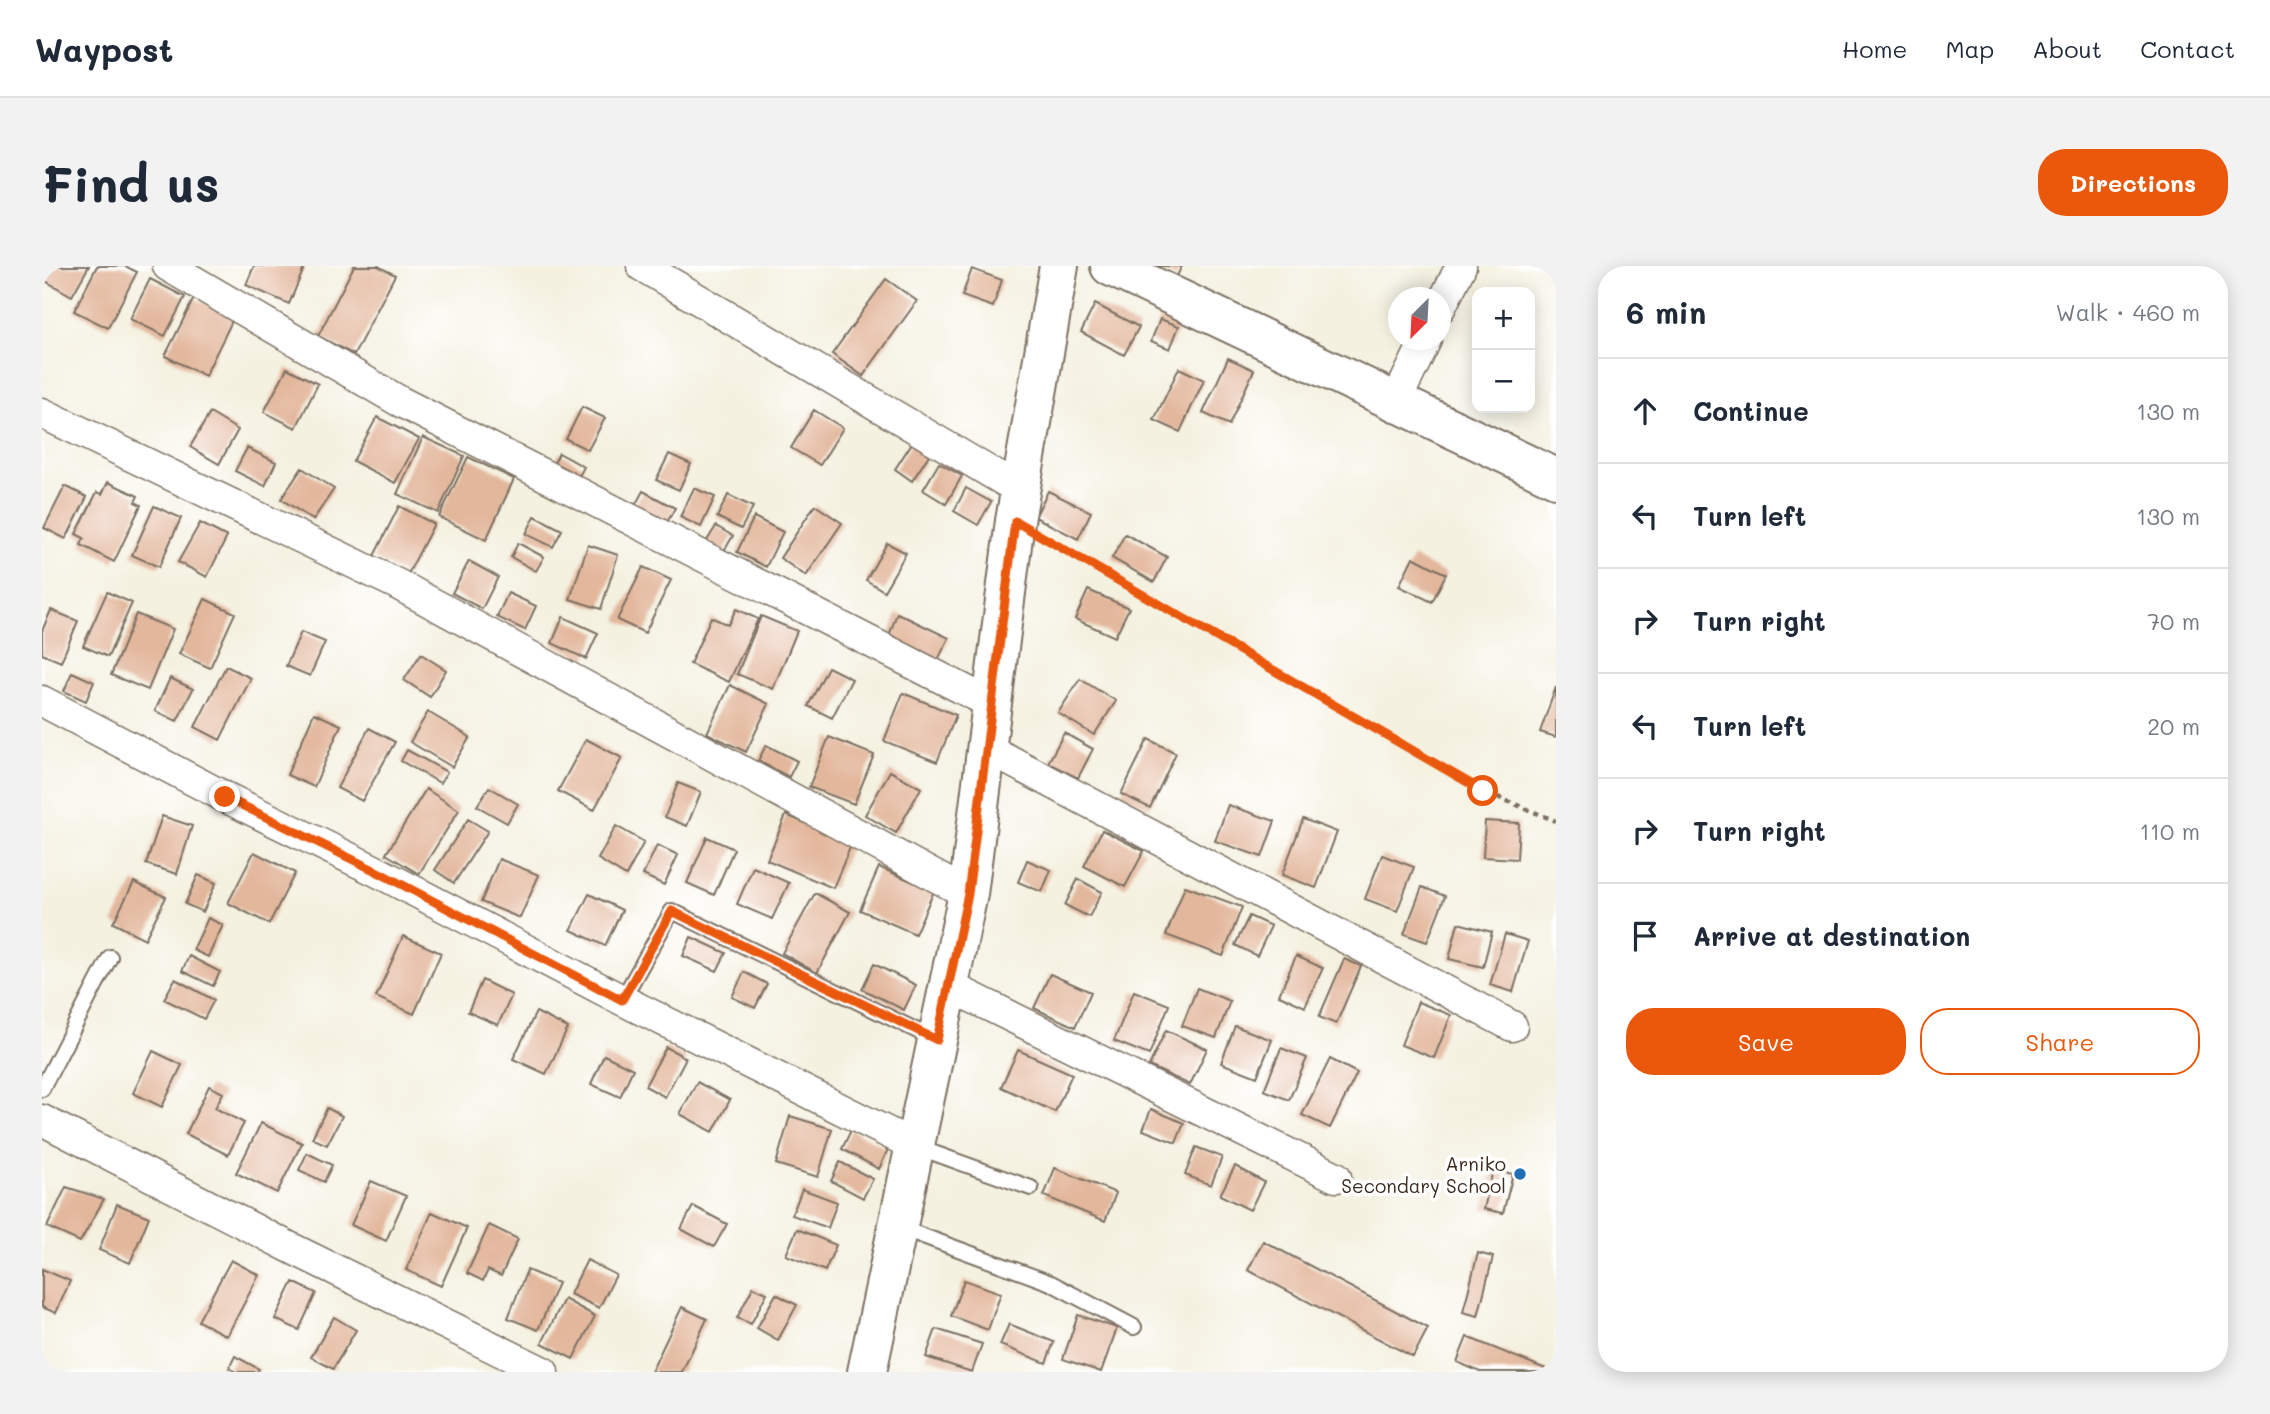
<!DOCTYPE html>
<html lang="en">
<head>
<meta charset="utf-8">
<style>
  body { margin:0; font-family:Mali,sans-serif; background:#f2f2f3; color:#1f2937 }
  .controls { position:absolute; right:21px; top:21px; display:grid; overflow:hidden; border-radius:14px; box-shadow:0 4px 18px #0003 }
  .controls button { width:63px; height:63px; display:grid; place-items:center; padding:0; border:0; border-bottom:2px solid #e0e1e3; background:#fff; color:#1f2937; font:35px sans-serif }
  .compass { position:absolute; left:1346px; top:21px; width:63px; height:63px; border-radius:50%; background:#fff; box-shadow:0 4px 18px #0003; rotate:204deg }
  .stop { position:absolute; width:21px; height:21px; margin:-16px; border:5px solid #ea580c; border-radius:50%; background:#fff }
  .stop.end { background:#ea580c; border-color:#fff; box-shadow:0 2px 7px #0008 }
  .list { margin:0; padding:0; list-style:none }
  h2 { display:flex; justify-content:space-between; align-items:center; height:91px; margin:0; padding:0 28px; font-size:30px }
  h2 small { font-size:23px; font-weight:400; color:#747a83 }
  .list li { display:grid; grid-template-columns:46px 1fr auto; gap:21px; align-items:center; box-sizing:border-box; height:105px; padding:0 28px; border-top:2px solid #e0e1e3 }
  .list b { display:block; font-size:26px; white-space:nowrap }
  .list em { font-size:23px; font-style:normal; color:#747a83 }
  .actions { display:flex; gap:14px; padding:21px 28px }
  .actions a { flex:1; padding:16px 0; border:2px solid #ea580c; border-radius:28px; text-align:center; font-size:24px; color:#ea580c }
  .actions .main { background:#ea580c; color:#fff }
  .icon { flex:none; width:38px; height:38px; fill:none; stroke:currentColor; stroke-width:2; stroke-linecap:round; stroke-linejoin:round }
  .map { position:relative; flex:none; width:1514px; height:1106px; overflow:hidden; border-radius:28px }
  header { display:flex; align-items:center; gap:42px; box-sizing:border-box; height:98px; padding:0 35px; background:#fff; border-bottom:2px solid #e0e1e3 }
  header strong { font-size:33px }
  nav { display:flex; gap:38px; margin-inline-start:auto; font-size:24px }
  .intro { display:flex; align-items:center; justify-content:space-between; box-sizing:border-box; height:168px; padding:0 42px }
  h1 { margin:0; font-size:49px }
  .button { padding:18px 32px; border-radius:28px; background:#ea580c; color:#fff; font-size:24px; font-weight:700 }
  main { display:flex; gap:42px; padding:0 42px }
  aside { flex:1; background:#fff; border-radius:28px; box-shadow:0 4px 18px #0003 }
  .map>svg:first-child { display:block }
  .building { fill:#e3b79c }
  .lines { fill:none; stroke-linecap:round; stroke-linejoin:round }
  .lane-casing { stroke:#7c7062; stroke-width:18 }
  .street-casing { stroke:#7c7062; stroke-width:33 }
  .secondary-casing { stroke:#7c7062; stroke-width:42 }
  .path { stroke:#7c7062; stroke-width:4.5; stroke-dasharray:5 5; stroke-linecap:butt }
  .lane { stroke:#fff; stroke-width:14 }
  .street { stroke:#fff; stroke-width:30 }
  .secondary { stroke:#fff; stroke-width:38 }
  .route { stroke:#ea580c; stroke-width:9 }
  .poi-dot { fill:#1f6fb2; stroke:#fff; stroke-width:2.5 }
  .labels { text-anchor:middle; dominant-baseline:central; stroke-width:7; stroke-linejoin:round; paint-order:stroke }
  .poi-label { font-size:19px; fill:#3b2a1e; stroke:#fff; text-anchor:end }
</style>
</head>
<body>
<header>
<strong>Waypost</strong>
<nav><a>Home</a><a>Map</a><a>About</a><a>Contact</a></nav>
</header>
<div class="intro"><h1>Find us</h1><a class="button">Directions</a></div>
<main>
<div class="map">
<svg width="1514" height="1106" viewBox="0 0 1514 1106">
  <rect width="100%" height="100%" fill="#fff"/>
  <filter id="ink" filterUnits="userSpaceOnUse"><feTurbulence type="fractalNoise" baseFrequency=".0143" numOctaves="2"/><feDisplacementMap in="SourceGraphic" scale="14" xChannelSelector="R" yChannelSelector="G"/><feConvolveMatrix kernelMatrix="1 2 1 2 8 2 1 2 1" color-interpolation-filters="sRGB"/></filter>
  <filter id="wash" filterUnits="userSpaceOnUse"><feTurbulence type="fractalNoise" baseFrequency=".00686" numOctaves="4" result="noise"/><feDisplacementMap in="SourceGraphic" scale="28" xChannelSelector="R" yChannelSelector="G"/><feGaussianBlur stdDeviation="1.57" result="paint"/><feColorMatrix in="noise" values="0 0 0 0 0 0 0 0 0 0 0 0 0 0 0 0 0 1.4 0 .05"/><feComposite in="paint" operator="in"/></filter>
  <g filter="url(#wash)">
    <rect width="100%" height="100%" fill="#f4f1e0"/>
    <g id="blocks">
      <!-- building -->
      <path class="building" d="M6 0H47L30 30 0 13Z
        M55 0H83L95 6 66 62 32 45Z
        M212 0H263L247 38 204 19Z
        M312 0H336L353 9 312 89 276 70Z
        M1115 0H1140L1134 12 1114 2Z
        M930 3 960 14 951 41 920 30Z
        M108 13 143 31 123 70 88 53Z
        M844 13 875 35 821 110 790 88Z
        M152 32 192 51 163 110 123 90Z
        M1053 38 1097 61 1082 89 1039 66Z
        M1118 53 1137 60 1128 83 1109 75Z
        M1186 92 1212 104 1187 159 1161 147Z
        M245 102 276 118 254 162 222 146Z
        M1137 102 1162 114 1138 166 1112 154Z
        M540 141 563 152 546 184 524 173Z
        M772 144 801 162 778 199 749 182Z
        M168 147 196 164 177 198 148 181Z
        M335 151 377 173 353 217 311 195Z
        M381 171 422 190 396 247 355 228Z
        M870 177 887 189 870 215 853 203Z
        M205 182 234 196 223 220 193 205Z
        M517 187 542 201 536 212 511 199Z
        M627 188 649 198 637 224 614 214Z
        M426 191 472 213 444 274 397 251Z
        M897 197 920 210 904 238 881 224Z
        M260 202 292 223 271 254 239 233Z
        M66 216 96 230 93 236 99 239 72 296 39 279 42 272 34 268 55 226 60 228Z
        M23 220 45 231 24 273 2 262Z
        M652 222 673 231 659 261 638 251Z
        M924 222 949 236 936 259 912 245Z
        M601 225 633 242 623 260 591 243Z
        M1006 225 1049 246 1036 273 993 251Z
        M686 229 711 241 699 263 675 251Z
        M773 239 800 257 764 310 738 292Z
        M112 240 139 252 117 301 90 289Z
        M357 240 392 258 365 310 331 292Z
        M493 250 520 264 511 281 484 268Z
        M712 251 741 266 724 301 695 286Z
        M158 257 185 271 165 311 136 296Z
        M674 260 691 270 680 288 663 278Z
        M1083 268 1125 291 1112 316 1070 292Z
        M476 277 502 291 494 305 469 291Z
        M845 277 864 287 842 325 824 314Z
        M546 279 576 289 559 343 528 333Z
        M1371 291 1404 308 1390 336 1357 320Z
        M427 295 456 311 440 343 410 327Z
        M601 301 629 314 603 367 575 354Z
        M1046 324 1087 342 1073 371 1033 353Z
        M65 326 90 337 66 391 41 380Z
        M466 327 494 340 483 364 455 351Z
        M163 333 193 347 168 402 137 388Z
        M694 343 716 353 687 416 648 398 669 351 686 359Z
        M9 344 36 355 19 396 0 388V365Z
        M855 347 907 372 894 398 846 373Z
        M94 348 131 363 106 424 69 409Z
        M719 350 755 365 731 423 695 408Z
        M521 351 556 367 544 393 510 377Z
        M259 366 283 376 268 410 244 400Z
        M379 388 404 404 388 431 362 414Z
        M184 400 209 412 178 474 153 461Z
        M786 401 810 413 790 452 766 440Z
        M30 406 52 416 44 435 22 425Z
        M128 412 151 423 135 455 113 445Z
        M1038 413 1074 435 1052 469 1016 447Z
        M688 419 727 438 704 486 665 467Z
        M1514 421V471L1498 466Z
        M861 427 914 449 895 496 842 475Z
        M386 446 428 471 410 501 368 476Z
        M272 447 299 459 272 521 245 509Z
        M327 462 353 476 320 535 295 522Z
        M1022 467 1051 483 1036 512 1006 497Z
        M787 471 832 489 812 538 767 521Z
        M544 473 580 492 552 544 516 525Z
        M1106 473 1134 487 1108 542 1079 528Z
        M724 479 755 495 747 511 716 495Z
        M365 484 405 506 398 517 359 495Z
        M848 505 879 522 854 567 823 549Z
        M636 517 659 526 645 560 623 551Z
        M447 521 476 538 465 557 435 540Z
        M384 523 417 544 377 608 344 588Z
        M1186 539 1233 555 1220 591 1173 575Z
        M744 549 810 577 791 622 725 594Z
        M120 550 150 560 135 608 104 598Z
        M426 553 446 565 412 617 393 604Z
        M1261 553 1295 566 1274 622 1240 609Z
        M1443 555 1477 557 1475 593 1441 591Z
        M574 560 602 576 584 610 556 593Z
        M1060 564 1102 585 1083 621 1042 600Z
        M665 571 692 583 672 629 645 617Z
        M615 579 636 589 622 619 601 609Z
        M212 586 253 607 227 658 186 637Z
        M1340 589 1372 601 1355 645 1323 633Z
        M457 593 497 609 478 652 439 636Z
        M985 594 1009 604 1000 626 976 616Z
        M711 601 747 617 730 653 695 638Z
        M837 601 892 625 873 668 818 644Z
        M156 609 174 617 161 646 143 638Z
        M1036 613 1060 626 1047 651 1023 639Z
        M92 616 124 631 103 673 71 657Z
        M1143 620 1200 641 1181 690 1124 669Z
        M1380 621 1403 630 1385 676 1362 668Z
        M773 627 808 646 775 707 740 687Z
        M547 628 580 644 563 680 529 664Z
        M1207 650 1229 660 1215 690 1193 679Z
        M166 652 181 659 166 691 151 684Z
        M1416 657 1450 666 1441 701 1407 693Z
        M1463 668 1486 675 1471 726 1448 719Z
        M361 670 399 687 372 748 334 731Z
        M649 671 684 687 675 705 641 690Z
        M147 690 178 706 171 720 140 705Z
        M1254 690 1281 702 1263 741 1237 729Z
        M1302 693 1319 700 1294 758 1277 751Z
        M832 698 874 719 862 744 820 723Z
        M702 706 725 718 713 742 690 731Z
        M1008 708 1049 726 1033 761 992 742Z
        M133 713 172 734 162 753 122 733Z
        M440 714 470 729 456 759 426 746Z
        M1155 722 1188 735 1174 772 1140 760Z
        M1092 725 1127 739 1107 789 1072 775Z
        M1376 736 1409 749 1392 792 1359 779Z
        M494 746 526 762 504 808 471 793Z
        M1193 760 1230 774 1215 811 1179 797Z
        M1124 764 1165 783 1148 819 1107 800Z
        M624 781 644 792 623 831 603 820Z
        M1239 782 1265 792 1247 834 1222 824Z
        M976 784 1030 808 1013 846 959 821Z
        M111 785 140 799 120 841 91 827Z
        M562 789 591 803 578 831 549 818Z
        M1288 793 1315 807 1288 862 1260 849Z
        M655 816 688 834 671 866 638 848Z
        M167 820 181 827 173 842 202 857 186 889 144 868Z
        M285 842 300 850 285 879 270 872Z
        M1109 843 1142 857 1134 877 1101 864Z
        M748 850 790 863 776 911 734 898Z
        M219 857 260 877 235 927 194 907Z
        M809 864 846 883 837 903 800 883Z
        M1154 881 1180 891 1169 919 1143 909Z
        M265 887 290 899 282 916 257 904Z
        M798 896 831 913 821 932 789 915Z
        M1193 900 1222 916 1208 944 1178 929Z
        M1013 902 1074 927 1063 955 1002 930Z
        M1451 904 1471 908 1461 947 1442 943Z
        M329 915 364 930 344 975 309 959Z
        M24 921 62 933 38 976 5 961Z
        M760 923 795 936 786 962 750 949Z
        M75 938 107 951 88 997 57 984Z
        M651 940 685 958 672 981 639 963Z
        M390 946 425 962 399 1020 364 1004Z
        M447 959 476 973 459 1010 446 1004 441 1015 425 1007Z
        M755 963 794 979 783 1005 744 989Z
        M1221 975 1386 1062 1371 1091 1206 1004Z
        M1436 987 1451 991 1436 1050 1421 1046Z
        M189 994 217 1009 185 1070 156 1055Z
        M545 994 574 1009 557 1042 528 1028Z
        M0 1003 28 1015 14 1047 0 1041Z
        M485 1004 516 1017 496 1064 466 1052Z
        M922 1014 959 1027 946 1064 909 1050Z
        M251 1016 274 1027 257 1064 233 1053Z
        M711 1021 725 1027 709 1058 695 1052Z
        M734 1028 755 1039 736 1074 715 1062Z
        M522 1033 553 1050 531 1093 500 1077Z
        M640 1041 665 1053 640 1106H609Z
        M1036 1049 1075 1062 1059 1106 1021 1093Z
        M292 1051 314 1064 291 1103 269 1091Z
        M967 1058 1012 1076 1004 1097 958 1079Z
        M894 1063 940 1078 930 1106 884 1091Z
        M1425 1071 1511 1106H1438L1415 1096Z
        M193 1090 217 1103 215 1106H194L187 1102Z"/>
    </g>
  </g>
  <g filter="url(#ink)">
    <use href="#blocks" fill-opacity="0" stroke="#7c7062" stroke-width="2"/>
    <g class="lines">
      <!-- lane casing -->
      <g class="lane-casing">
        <path id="lane" d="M580 734 630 645 892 773
          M0 823 68 691
          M875 881 989 922
          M859 962 1009 1017 1092 1061"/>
      </g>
      <!-- street casing -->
      <g class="street-casing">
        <path id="street" d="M126 0 357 135 950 438
          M600 0 978 224
          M1398 42 1419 0
          M1354 135 1384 74
          M0 147 355 318 926 628
          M0 435 183 531 334 605 580 734 873 880
          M944 482 1470 760
          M907 720 1294 911
          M0 854 253 984 501 1106"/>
      </g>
      <!-- secondary casing -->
      <g class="secondary-casing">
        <path id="secondary" d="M1068 0 1514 212
          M825 1106 926 628 973 255 1017 0"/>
      </g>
      <!-- path -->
      <path class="path" d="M1004 273 1441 525 1514 555"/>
      <!-- lane -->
      <use href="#lane" class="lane"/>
      <!-- street -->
      <use href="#street" class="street"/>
      <!-- secondary -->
      <use href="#secondary" class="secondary"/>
    </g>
  </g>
  <g class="lines" filter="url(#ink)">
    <!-- route -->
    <path class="route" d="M183 531 334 605 580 734 630 645 895 774 926 628 973 255 1441 525"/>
  </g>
  <!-- markers -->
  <circle class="poi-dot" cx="1478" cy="908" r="7"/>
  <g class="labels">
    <!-- poi labels -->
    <g class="poi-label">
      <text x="1464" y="897">Arniko<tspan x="1464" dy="22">Secondary School</tspan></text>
    </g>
  </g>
</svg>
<div class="controls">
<button>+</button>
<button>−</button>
</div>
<svg class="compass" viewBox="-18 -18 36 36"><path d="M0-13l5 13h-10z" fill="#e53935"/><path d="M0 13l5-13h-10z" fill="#747a83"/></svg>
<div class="stop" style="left:1441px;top:525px"></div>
<div class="stop end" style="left:183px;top:531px"></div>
</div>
<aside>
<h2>6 min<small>Walk · 460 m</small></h2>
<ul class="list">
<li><svg class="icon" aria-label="ahead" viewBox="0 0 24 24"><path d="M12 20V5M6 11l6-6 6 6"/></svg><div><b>Continue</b></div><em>130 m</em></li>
<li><svg class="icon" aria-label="left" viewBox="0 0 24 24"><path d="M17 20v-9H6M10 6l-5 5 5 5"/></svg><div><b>Turn left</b></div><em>130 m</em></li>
<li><svg class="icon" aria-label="right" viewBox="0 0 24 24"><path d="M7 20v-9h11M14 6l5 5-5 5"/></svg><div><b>Turn right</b></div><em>70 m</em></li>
<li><svg class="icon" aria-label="left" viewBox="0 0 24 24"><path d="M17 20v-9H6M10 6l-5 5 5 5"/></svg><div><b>Turn left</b></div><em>20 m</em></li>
<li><svg class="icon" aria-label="right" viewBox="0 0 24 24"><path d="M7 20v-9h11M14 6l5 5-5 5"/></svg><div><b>Turn right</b></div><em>110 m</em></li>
<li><svg class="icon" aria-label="arrive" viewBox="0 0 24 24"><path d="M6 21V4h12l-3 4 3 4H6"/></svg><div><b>Arrive at destination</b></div></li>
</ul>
<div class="actions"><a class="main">Save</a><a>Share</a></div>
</aside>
</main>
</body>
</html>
